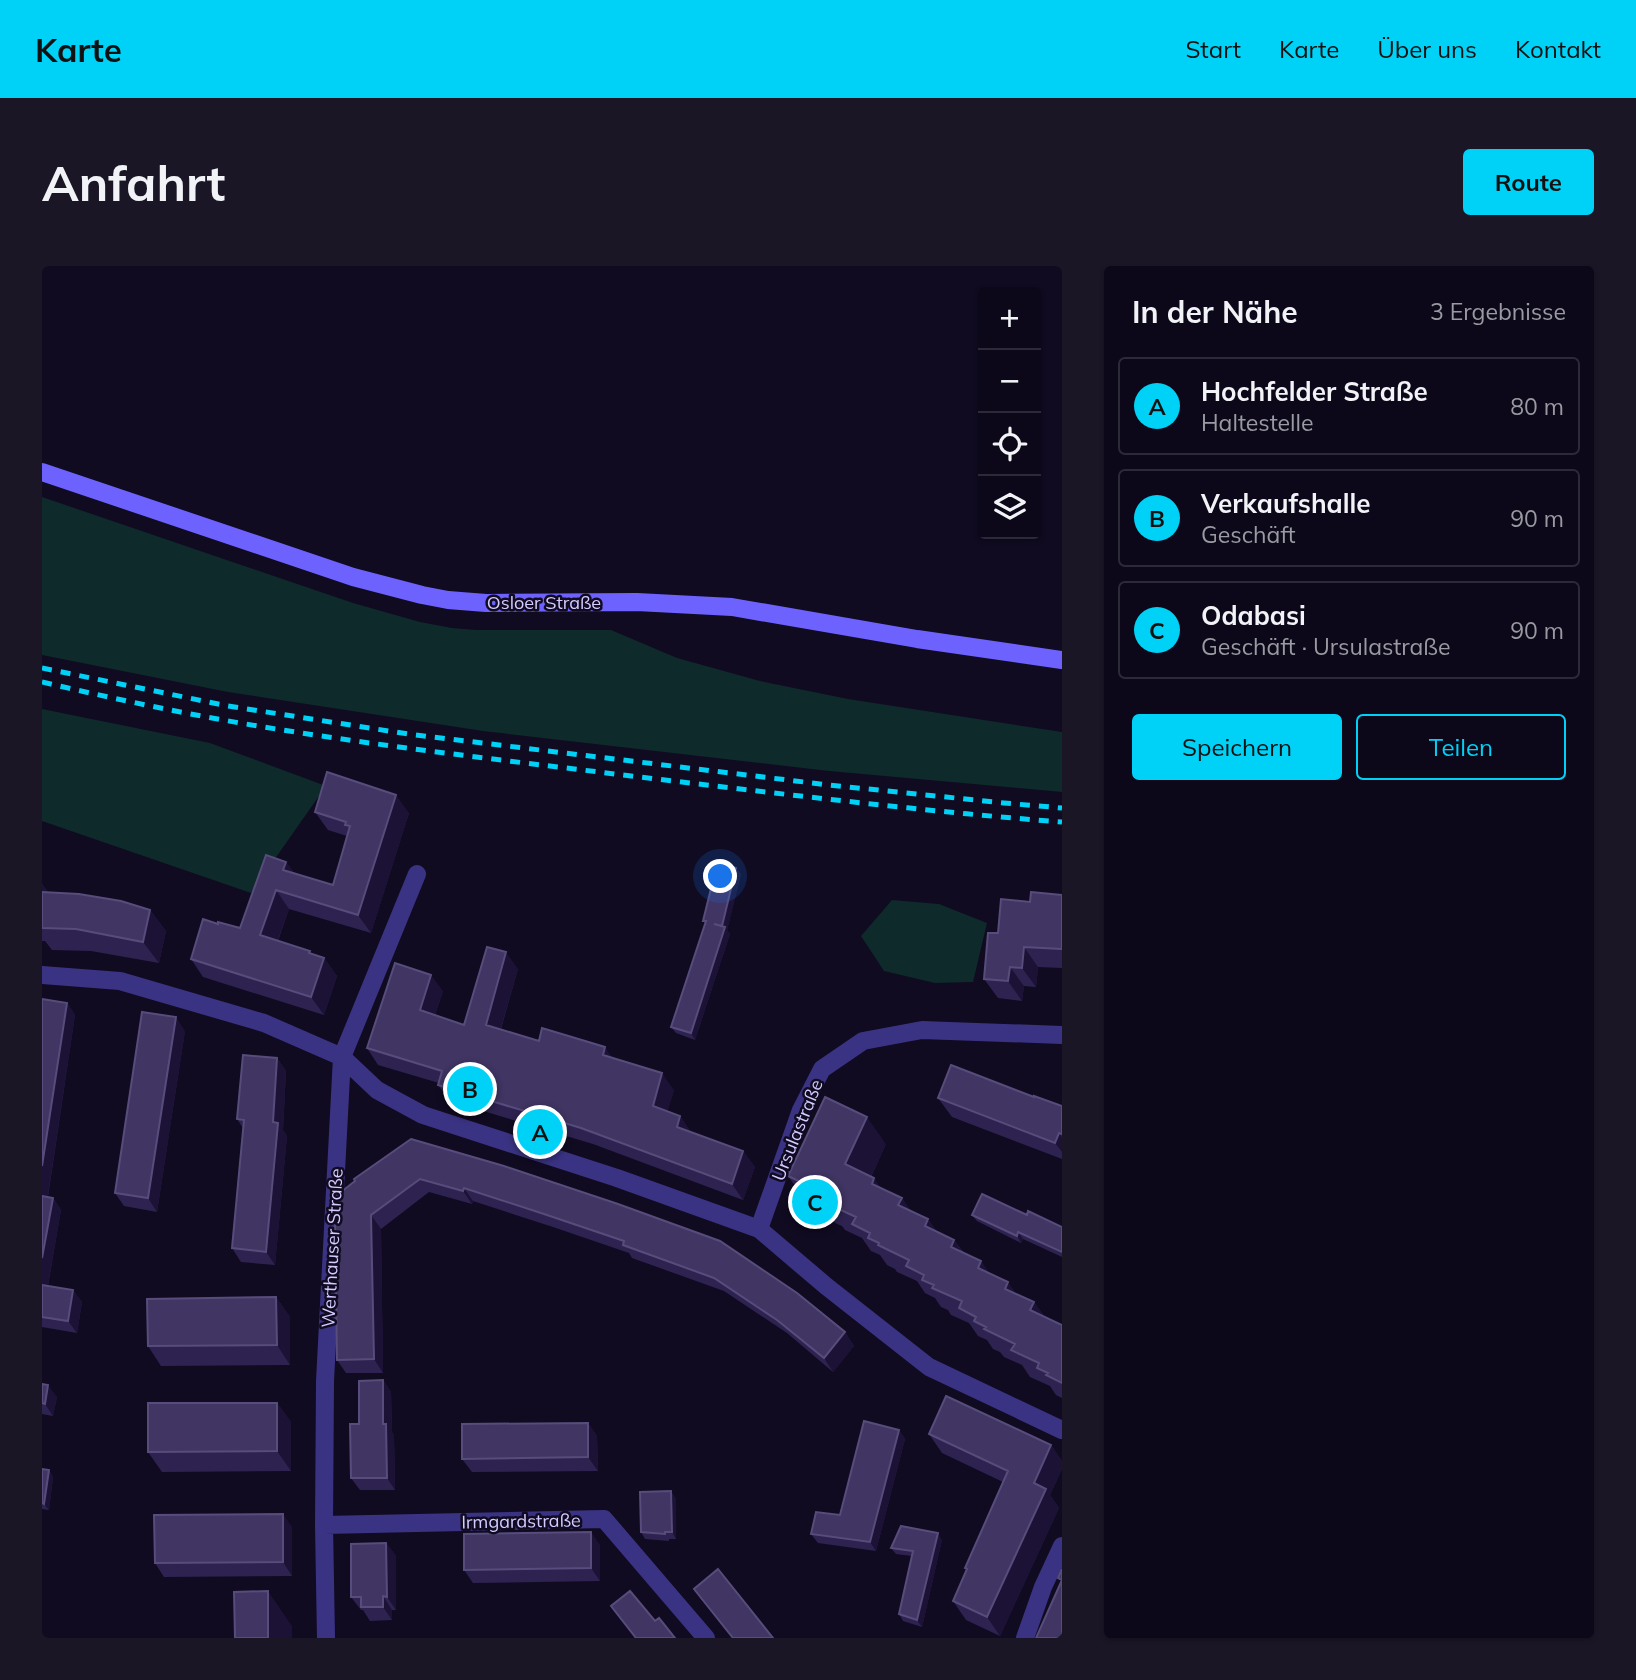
<!DOCTYPE html>
<html lang="de">
<head>
<meta charset="utf-8">
<style>
  body { margin:0; font-family:Mulish,sans-serif; background:#1a1626; color:#f1f3f6 }
  .controls { position:absolute; right:21px; top:21px; display:grid; overflow:hidden; border-radius:7px; box-shadow:0 2px 5px #0004 }
  .controls button { width:63px; height:63px; display:grid; place-items:center; padding:0; border:0; border-bottom:2px solid #2c2938; background:#0c0819; color:#f1f3f6; font:35px sans-serif }
  .you { position:absolute; left:679px; top:611px; width:24px; height:24px; margin:-18px; border:5px solid #fff; border-radius:50%; background:#1a73e8; box-shadow:0 0 0 10px #1a73e833 }
  .badge { display:grid; place-items:center; width:46px; height:46px; border-radius:50%; background:#00d1f6; color:#111; font-size:23px; font-weight:700 }
  .pin { position:absolute; translate:-50% -50%; border:4px solid #fff; box-shadow:0 2px 7px #0006 }
  .list { margin:0; padding:0; list-style:none }
  h2 { display:flex; justify-content:space-between; align-items:center; height:91px; margin:0; padding:0 28px; font-size:30px }
  h2 small { font-size:23px; font-weight:400; color:#9a9aa2 }
  .list li { display:grid; grid-template-columns:46px 1fr auto; gap:21px; align-items:center; box-sizing:border-box; height:98px; margin:0 14px 14px; padding:0 14px; border:2px solid #2c2938; border-radius:7px }
  .list b { display:block; font-size:26px; white-space:nowrap }
  .list p { margin:0; font-size:23px; white-space:nowrap; color:#9a9aa2 }
  .list em { font-size:23px; font-style:normal; color:#9a9aa2 }
  .actions { display:flex; gap:14px; padding:21px 28px }
  .actions a { flex:1; padding:16px 0; border:2px solid #00d1f6; border-radius:7px; text-align:center; font-size:24px; color:#00d1f6 }
  .actions .main { background:#00d1f6; color:#111 }
  .icon { flex:none; width:38px; height:38px; fill:none; stroke:currentColor; stroke-width:2; stroke-linecap:round; stroke-linejoin:round }
  .map { position:relative; flex:none; width:1020px; height:1372px; overflow:hidden; border-radius:7px }
  header { display:flex; align-items:center; gap:42px; box-sizing:border-box; height:98px; padding:0 35px; background:#00d1f6; color:#111 }
  header strong { font-size:33px }
  nav { display:flex; gap:38px; margin-inline-start:auto; font-size:24px }
  .intro { display:flex; align-items:center; justify-content:space-between; box-sizing:border-box; height:168px; padding:0 42px }
  h1 { margin:0; font-size:49px }
  .button { padding:18px 32px; border-radius:7px; background:#00d1f6; color:#111; font-size:24px; font-weight:700 }
  main { display:flex; gap:42px; padding:0 42px }
  aside { flex:1; background:#0c0819; border-radius:7px; box-shadow:0 2px 5px #0004 }
  .map>svg:first-child { display:block }
  .green { fill:#0e2a2b }
  .lines { fill:none; stroke-linecap:round; stroke-linejoin:round }
  .street { stroke:#3a3383; stroke-width:18 }
  .secondary { stroke:#6e62ff; stroke-width:18 }
  .rail { stroke:#00d1f6; stroke-width:5; stroke-dasharray:10 9; stroke-linecap:butt }
  .wall { fill:#2e2350 }
  .shaded-wall { fill:#1b1235 }
  .building { fill:#403563; stroke:#574c7b; stroke-width:2 }
  .labels { text-anchor:middle; dominant-baseline:central; stroke-width:5; stroke-linejoin:round; paint-order:stroke }
  .street-label { font-size:18px; fill:#d4cbff; stroke:#100b21 }
</style>
</head>
<body>
<header>
<strong>Karte</strong>
<nav><a>Start</a><a>Karte</a><a>Über uns</a><a>Kontakt</a></nav>
</header>
<div class="intro"><h1>Anfahrt</h1><a class="button">Route</a></div>
<main>
<div class="map">
<svg width="1020" height="1372" viewBox="0 0 1020 1372">
  <rect width="100%" height="100%" fill="#100b21"/>
  <!-- green -->
  <path class="green" d="M0 231 311 337 378 356 410 362 434 364H569L635 392 718 415 806 433 1020 466V526L787 505 441 465 186 426 0 389Z
    M0 443 168 477 284 520 209 627 0 555Z
    M850 634 897 638 945 657 931 716 893 717 842 705 819 670Z"/>
  <g class="lines">
    <!-- street -->
    <path class="street" d="M0 709 78 715 222 757 300 791 335 824 381 849 575 912 717 963 784 1020 887 1101 1020 1164
      M717 963 759 844 780 803 821 775 880 764 1020 769
      M282 1259 562 1253 664 1372
      M284 1372 282 1259 283 1115 300 791 375 608
      M983 1372 1001 1321 1020 1280"/>
    <!-- secondary -->
    <path class="secondary" d="M0 206 311 311 380 329 406 334 444 337 595 336 690 341 875 373 1020 394"/>
    <!-- rail -->
    <path class="rail" d="M0 402 186 440 366 468 787 519 962 537 1020 542
      M0 416C60 430 120 443 181 454 316 478 453 493 589 510 733 527 876 545 1020 556"/>
  </g>
  <!-- wall -->
  <path class="wall" d="M273 546 367 547 329 667 247 643 236 675 282 692 295 710 282 749 161 711 149 693 176 658 198 662 244 596 252 607 291 619 305 570 286 564Z
    M694 602 699 608 685 664 688 668 653 774 634 767 629 761 663 657 661 655Z
    M0 618 6 626 108 644 124 665 117 697 49 685 10 684 3 675H0Z
    M1020 629V702L996 701 994 721 982 720 980 735 956 732 942 713 956 667 988 636Z
    M476 703 459 763 497 775 571 792 632 824 625 846 638 850 648 865 701 885 713 901 701 934 551 878 408 835 396 819 397 817 336 799 325 782 401 725 393 749 422 759Z
    M0 733 25 737 33 749 6 931 11 932 19 944 6 1020 31 1024 40 1036 35 1067 0 1061Z
    M143 765 115 946 82 940 73 927Z
    M235 792 244 805 241 864 245 870 233 999 199 996 190 982 201 862 195 853Z
    M992 831 1020 840V893L910 851 896 832Z
    M369 873 803 1066 812 1080 791 1106 745 1067 682 1025 590 992 587 987 511 961 431 935 430 938 387 926 339 963 341 1107H304L295 1094 293 953Z
    M844 878 829 911 839 922 860 932 869 946 886 953 895 966 912 974 922 987 939 995 947 1007 974 1028 992 1036 1002 1050 1020 1059V1132L1014 1129 1008 1120 988 1111 980 1099 962 1091 958 1086 951 1083 945 1074 936 1070 927 1057 909 1049 906 1044 899 1041 893 1032 883 1027 875 1015 855 1006 853 1003 845 999 838 989 829 985 820 972 803 964 800 960 793 957 786 948 765 937 746 910Z
    M930 949H985L1020 961V991L981 973 979 977 935 955Z
    M234 1031 248 1051V1099L119 1100 106 1080Z
    M341 1114 349 1126 350 1166 352 1170 353 1224H318L309 1212 317 1158Z
    M0 1118 15 1131 11 1150 0 1148Z
    M235 1137 249 1156V1205L120 1206 106 1186Z
    M546 1157 555 1170 556 1205 430 1206 420 1193Z
    M857 1164 863 1173 834 1285 776 1277 769 1268 798 1249Z
    M887 1168 1009 1179 1020 1195V1203L1008 1229 1017 1242 958 1370 924 1354 911 1335 925 1304 923 1302 961 1216 900 1187Z
    M0 1203 7 1204 11 1211 7 1244 0 1243Z
    M634 1232V1273H627V1275L603 1273 599 1266Z
    M250 1261V1310L122 1311 113 1297Z
    M900 1274 880 1361 861 1355 857 1348 870 1290 854 1288 849 1282Z
    M344 1277 354 1290V1344H350V1354L328 1355 321 1344H319L309 1331Z
    M558 1279V1315L431 1317 422 1304Z"/>
  <!-- shaded-wall -->
  <path class="shaded-wall" d="M354 529 367 547 329 667 316 649Z
    M244 596 257 614 241 604Z
    M694 602 699 608 685 664 688 668 653 774 649 767 680 660Z
    M0 618 8 629 0 636Z
    M234 624 247 643 231 687 218 669Z
    M108 644 124 665 117 697 101 676Z
    M982 681 996 701 994 721 980 702Z
    M268 685 279 701 282 692 295 710 282 749 269 731 267 687Z
    M464 686 476 703 455 775 444 759Z
    M968 701 982 720 980 735 966 715Z
    M389 709 401 725 389 760 378 744Z
    M25 737 33 749 4 942 0 936V900Z
    M134 751 143 765 115 946 106 932Z
    M563 781 575 798 561 789Z
    M235 792 244 805 241 864 245 870 233 999 224 986Z
    M620 807 632 824 622 857 611 840Z
    M638 850 649 867 635 861Z
    M825 851 844 878 822 925 803 898Z
    M1017 867 1020 871V886L1013 877Z
    M701 885 713 901 701 934 690 918Z
    M832 912 851 939 830 918Z
    M422 922 431 935 430 938 421 925Z
    M11 932 19 944 4 1030 0 1025V992Z
    M860 932 879 959 856 939Z
    M329 949 339 963 341 1107 332 1093Z
    M886 953 905 981 883 960Z
    M976 966 981 973 979 977 975 970Z
    M912 974 931 1001 909 981Z
    M939 995 958 1023 936 1002Z
    M966 1016 985 1043 963 1023Z
    M31 1024 40 1036 35 1067 26 1055Z
    M234 1031 248 1051V1099L235 1079Z
    M992 1036 1011 1063 988 1044Z
    M803 1066 812 1080 791 1106 782 1092Z
    M341 1114 349 1126 350 1166 352 1170 353 1224 345 1212 341 1158Z
    M6 1119 15 1131 11 1150 3 1138Z
    M235 1137 249 1156V1205L235 1185Z
    M546 1157 555 1170 556 1205 546 1191Z
    M857 1164 863 1173 834 1285 828 1276Z
    M1009 1179 1020 1195V1203L1008 1229 1017 1242 958 1370 945 1351 992 1217Z
    M7 1204 11 1211 7 1244 2 1238Z
    M629 1225 634 1232V1273L630 1266Z
    M241 1248 250 1261V1310L241 1296Z
    M549 1266 558 1279V1315L549 1302Z
    M896 1267 900 1274 880 1361 875 1354Z
    M344 1277 354 1290V1344L345 1331Z
    M226 1325 250 1360V1372H226Z
    M341 1330 350 1344V1354L341 1341Z"/>
  <!-- building -->
  <path class="building" d="M285 506 354 529 316 649 234 624 218 669 268 685 267 687 282 692 269 731 149 693 161 653 176 658V656L198 662 224 589 244 596 241 604 291 619 308 560 303 559 304 556 273 546Z
    M675 598 694 602 680 660 672 658 683 661 649 767 629 761 664 655H661Z
    M0 626 37 628 79 635 108 644 101 676 34 663 0 662Z
    M989 626 1020 629V683L982 681 980 702 968 701 966 715 942 713 946 667H956L959 633 988 636Z
    M445 681 464 686 444 759 497 775 500 762 563 781 561 789 620 807 611 840 638 850 635 861 701 885 690 918 539 862 396 819 400 805 325 782 353 697 389 709 378 744 422 759Z
    M0 733 25 737 0 900Z
    M100 746 134 751 106 932 73 927Z
    M201 789 235 792 231 856 236 857 224 986 190 982 202 854 195 853Z
    M909 799 992 831V830L1020 840V868L1017 867 1013 877 896 832Z
    M783 831 825 851 803 898 832 912 830 918 860 932 856 939 886 953 883 960 912 974 909 981 939 995 936 1002 966 1016 963 1023 992 1036 988 1044 1020 1059V1117L1004 1109 1006 1107 995 1102 997 1097 969 1084 973 1078 942 1063 944 1061 932 1055 934 1051 917 1042 920 1035 890 1022 892 1019 880 1014 882 1009 864 1000 867 994 836 979 837 977 826 972 828 967 810 958 814 951 784 937 785 935 774 929 776 924 746 910Z
    M369 873 462 900 576 938 678 975 755 1027 803 1066 782 1092 735 1054 672 1012 581 979 582 975 502 948 422 922 421 925 378 913 329 949 332 1093 295 1094 293 953 294 930 313 915 312 913Z
    M940 928 985 949 986 945 1020 961V986L976 966 975 970 930 949Z
    M0 930 11 932 0 992Z
    M0 1019 31 1024 26 1055 0 1051Z
    M234 1031 235 1079 106 1080 105 1033Z
    M341 1114V1158H344L345 1212H309L308 1158H317V1115Z
    M0 1118 6 1119 3 1138 0 1137Z
    M904 1130 1009 1179 992 1217 1004 1223 945 1351 911 1335 925 1303 923 1302 966 1205 887 1168Z
    M106 1137H235V1185L106 1186Z
    M822 1155 857 1164 828 1276 769 1268 774 1246 798 1249Z
    M546 1157V1191L420 1193V1158Z
    M0 1203 7 1204 2 1238 0 1237Z
    M629 1225 630 1266H623V1268L599 1266 598 1226Z
    M241 1248V1296L113 1297 112 1249Z
    M859 1260 896 1267 875 1354 857 1348 871 1285 849 1282Z
    M549 1266V1302L422 1304V1268Z
    M344 1277 345 1331 341 1330V1341H319V1331H309V1278Z
    M676 1303 731 1372H691L652 1323Z
    M1020 1303V1314L1016 1312Z
    M1020 1314V1372H994Z
    M226 1325V1372H193L192 1326Z
    M588 1325 613 1355 617 1352 633 1372H594L569 1340Z"/>
  <g class="labels">
    <!-- street labels -->
    <g class="street-label">
      <text x="502" y="336">Osloer Straße</text>
      <text transform="translate(755 864) rotate(-68)">Ursulastraße</text>
      <text transform="translate(290 982) rotate(-87)">Werthauser Straße</text>
      <text transform="translate(479 1255) rotate(-1)">Irmgardstraße</text>
    </g>
  </g>
</svg>
<div class="controls">
<button>+</button>
<button>−</button>
<button><svg class="icon" aria-label="locate" viewBox="0 0 24 24"><circle cx="12" cy="12" r="6"/><path d="M12 2v4M12 18v4M2 12h4M18 12h4"/></svg></button>
<button><svg class="icon" aria-label="layers" viewBox="0 0 24 24"><path d="M12 4l9 5-9 5-9-5zM3 14l9 5 9-5"/></svg></button>
</div>
<div class="you"></div>
<div class="pin badge" style="left:498px;top:866px">A</div>
<div class="pin badge" style="left:428px;top:823px">B</div>
<div class="pin badge" style="left:773px;top:936px">C</div>
</div>
<aside>
<h2>In der Nähe<small>3 Ergebnisse</small></h2>
<ul class="list">
<li><span class="badge">A</span><div><b>Hochfelder Straße</b><p>Haltestelle</p></div><em>80 m</em></li>
<li><span class="badge">B</span><div><b>Verkaufshalle</b><p>Geschäft</p></div><em>90 m</em></li>
<li><span class="badge">C</span><div><b>Odabasi</b><p>Geschäft · Ursulastraße</p></div><em>90 m</em></li>
</ul>
<div class="actions"><a class="main">Speichern</a><a>Teilen</a></div>
</aside>
</main>
</body>
</html>
